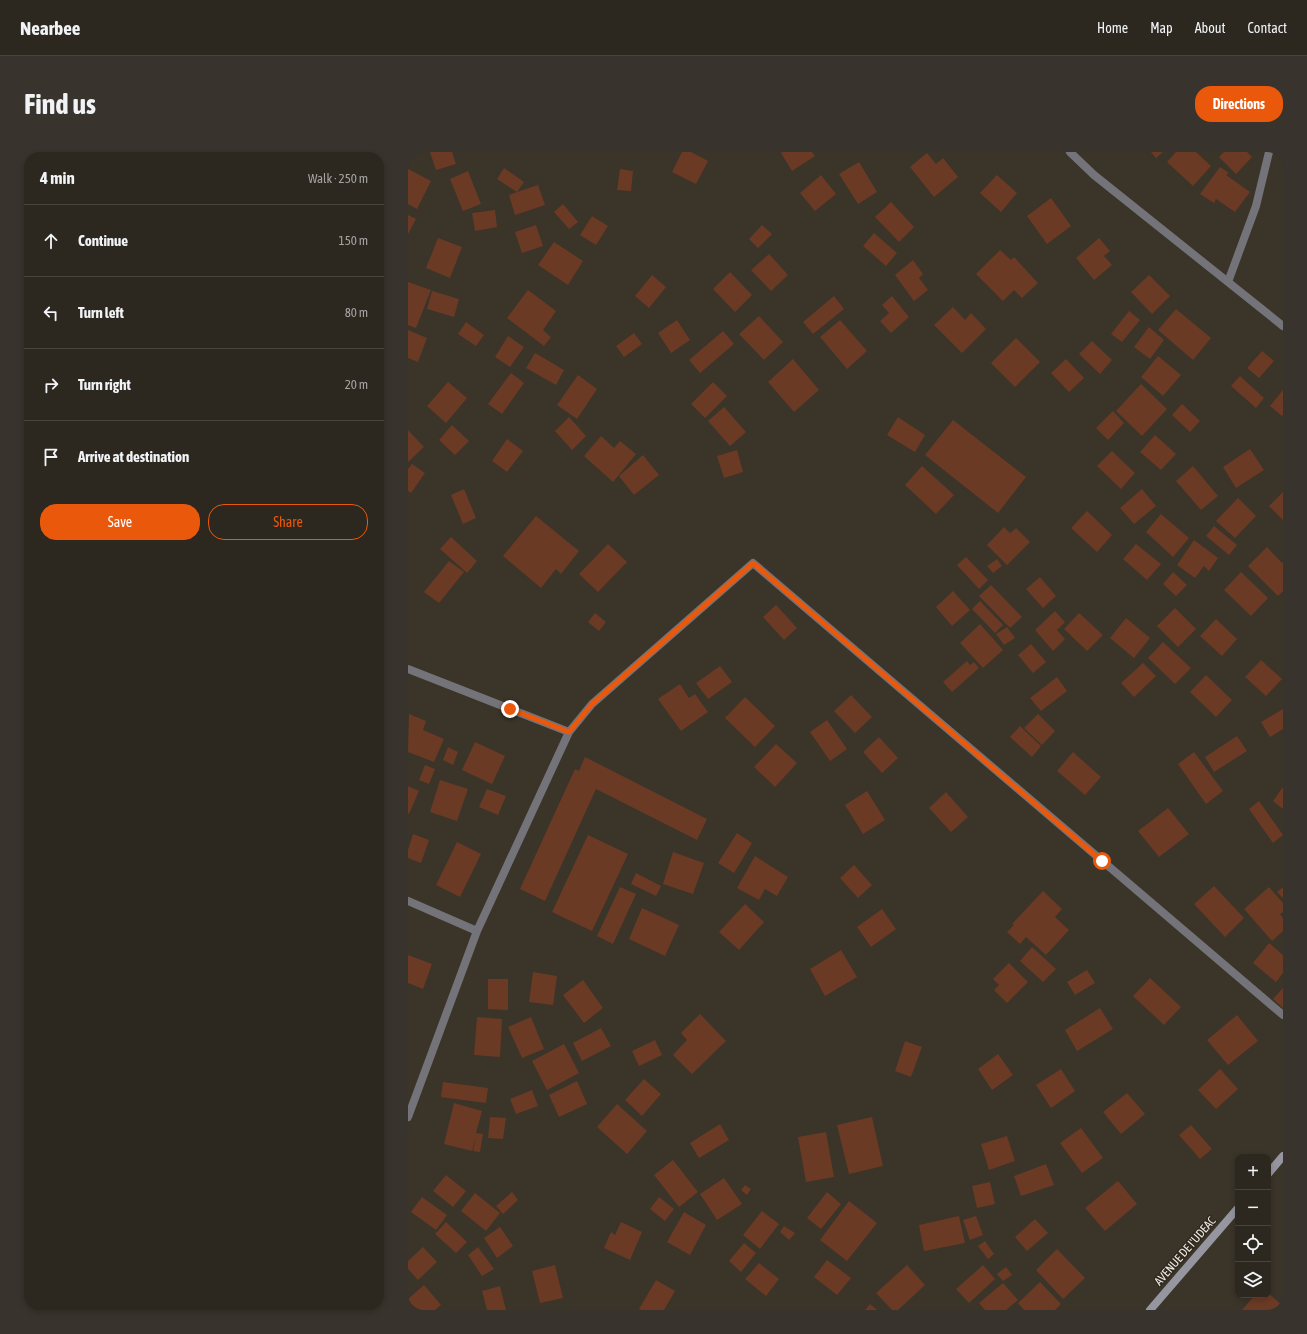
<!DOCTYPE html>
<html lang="en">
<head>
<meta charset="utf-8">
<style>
  body { margin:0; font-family:"Asap Condensed",sans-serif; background:#38332c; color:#f1f3f6 }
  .controls { position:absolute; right:12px; bottom:12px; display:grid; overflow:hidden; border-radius:8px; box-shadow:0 2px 6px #0003 }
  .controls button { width:36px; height:36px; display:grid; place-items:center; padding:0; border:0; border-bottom:1px solid #48443d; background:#2c271f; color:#f1f3f6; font:20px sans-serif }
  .stop { position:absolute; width:12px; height:12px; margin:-9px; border:3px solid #ea580c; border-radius:50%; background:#fff }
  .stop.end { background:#ea580c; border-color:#fff; box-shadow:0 1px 4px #0008 }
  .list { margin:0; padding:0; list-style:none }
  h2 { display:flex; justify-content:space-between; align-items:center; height:52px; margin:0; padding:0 16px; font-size:17px }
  h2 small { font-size:13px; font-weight:400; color:#a6a5a4 }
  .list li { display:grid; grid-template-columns:26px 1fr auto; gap:12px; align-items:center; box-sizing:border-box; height:72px; padding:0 16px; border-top:1px solid #48443d }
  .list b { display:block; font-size:15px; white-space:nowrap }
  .list em { font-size:13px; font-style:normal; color:#a6a5a4 }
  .actions { display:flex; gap:8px; padding:12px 16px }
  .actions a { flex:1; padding:9px 0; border:1px solid #ea580c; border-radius:16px; text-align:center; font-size:14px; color:#ea580c }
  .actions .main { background:#ea580c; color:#fff }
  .icon { flex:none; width:22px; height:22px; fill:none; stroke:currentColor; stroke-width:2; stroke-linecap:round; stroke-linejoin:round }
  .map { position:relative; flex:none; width:875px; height:1158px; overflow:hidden; border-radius:16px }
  header { display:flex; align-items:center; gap:24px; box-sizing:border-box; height:56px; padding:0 20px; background:#2c271f; border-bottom:1px solid #48443d }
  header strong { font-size:19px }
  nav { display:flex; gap:22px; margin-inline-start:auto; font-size:14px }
  .intro { display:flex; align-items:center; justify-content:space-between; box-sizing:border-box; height:96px; padding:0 24px }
  h1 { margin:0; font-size:28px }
  .button { padding:10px 18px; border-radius:16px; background:#ea580c; color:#fff; font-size:14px; font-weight:700 }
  main { display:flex; gap:24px; padding:0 24px }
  aside { flex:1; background:#2c271f; border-radius:16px; box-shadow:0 2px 6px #0003 }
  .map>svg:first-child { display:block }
  .building { fill:#6b3a25 }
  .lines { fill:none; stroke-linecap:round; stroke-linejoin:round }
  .street { stroke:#737379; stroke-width:8 }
  .secondary { stroke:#9696a0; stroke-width:8 }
  .route { stroke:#ea580c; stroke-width:5 }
  .labels { text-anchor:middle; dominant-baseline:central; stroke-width:3; stroke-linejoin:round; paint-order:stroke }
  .street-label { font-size:12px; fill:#f0ece5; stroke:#302a20 }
</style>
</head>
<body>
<header>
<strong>Nearbee</strong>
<nav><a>Home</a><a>Map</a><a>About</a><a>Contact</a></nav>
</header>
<div class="intro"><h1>Find us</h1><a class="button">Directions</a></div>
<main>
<aside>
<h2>4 min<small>Walk · 250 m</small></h2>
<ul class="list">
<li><svg class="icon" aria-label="ahead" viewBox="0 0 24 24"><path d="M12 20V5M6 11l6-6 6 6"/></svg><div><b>Continue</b></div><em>150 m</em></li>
<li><svg class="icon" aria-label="left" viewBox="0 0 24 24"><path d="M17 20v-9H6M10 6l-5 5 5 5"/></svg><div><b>Turn left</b></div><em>80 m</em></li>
<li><svg class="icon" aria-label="right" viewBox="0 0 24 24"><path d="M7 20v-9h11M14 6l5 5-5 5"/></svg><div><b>Turn right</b></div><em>20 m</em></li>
<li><svg class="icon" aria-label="arrive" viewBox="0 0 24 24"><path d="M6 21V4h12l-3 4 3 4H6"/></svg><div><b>Arrive at destination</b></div></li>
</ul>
<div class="actions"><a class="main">Save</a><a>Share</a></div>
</aside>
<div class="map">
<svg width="875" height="1158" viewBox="0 0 875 1158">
  <rect width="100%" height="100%" fill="#3a3429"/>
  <!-- building -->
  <path class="building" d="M22 0H44L48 12 28 18Z
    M274 0H283L300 9 288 32 264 20Z
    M374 0H404L407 4 384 19 373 1Z
    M743 0H755L748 6Z
    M768 0H788L803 14 785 34 759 10Z
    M816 0H839L844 5 828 22 811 5Z
    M519 1 528 12 535 6 550 25 526 45 502 15Z
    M451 10 469 40 450 52 431 22Z
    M812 15 821 21 818 23 842 40 827 60 808 47 806 51 792 42Z
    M96 16 116 30 109 40 130 33 137 53 107 63 101 43 109 40 89 27Z
    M0 17 23 29 9 57 0 52Z
    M212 17 225 19 223 39 209 38Z
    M60 19 73 52 55 59 42 27Z
    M413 23 428 42 407 59 392 41Z
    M589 23 609 41 593 60 572 41Z
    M643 46 663 74 639 92 619 64Z
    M483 50 506 75 491 90 467 65Z
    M155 52 170 70 161 77 146 60Z
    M87 58 89 75 67 79 64 61Z
    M0 63 8 67 0 82Z
    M184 64 200 74 188 93 172 83Z
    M128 73 135 94 114 101 107 80Z
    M354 73 364 82 350 96 341 87Z
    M466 81 489 101 478 114 455 94Z
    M30 86 54 95 42 126 18 116Z
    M691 86 702 99 696 104 704 113 686 128 668 106Z
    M146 90 175 109 160 133 130 113Z
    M592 98 603 108 606 105 630 131 614 146 606 138 595 149 568 122Z
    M361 102 380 123 363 139 343 118Z
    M505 108 515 122 511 126 520 138 506 149 487 123Z
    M322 120 344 143 327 160 305 137Z
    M244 123 258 135 241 156 227 144Z
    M741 123 762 144 744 162 723 140Z
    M0 130 23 138 8 176 0 173Z
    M120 138 148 159 135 178 143 185 136 194 99 166Z
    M24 139 51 147 46 165 19 157Z
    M426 144 436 157 405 182 395 170Z
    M484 144 501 165 483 181 472 169 481 161 474 153Z
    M545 155 557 168 563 161 578 177 554 201 526 173Z
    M768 157 803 186 785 208 750 178Z
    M721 159 732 168 714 190 703 182Z
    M351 164 375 190 356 208 331 182Z
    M269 168 282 188 263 201 250 181Z
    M432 168 459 199 439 217 412 185Z
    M58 170 76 183 68 194 50 182Z
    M741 175 756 188 742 207 726 195Z
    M0 178 19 186 10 210 0 206Z
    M315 179 326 192 292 221 281 208Z
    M226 181 234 192 216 205 208 194Z
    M100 184 116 195 102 215 87 205Z
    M608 186 632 210 607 235 583 211Z
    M684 189 704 208 692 222 671 202Z
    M854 199 866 209 851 226 839 216Z
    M127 201 156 218 148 233 118 216Z
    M750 204 773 223 755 244 733 225Z
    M385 207 411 238 386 260 360 230Z
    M658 207 676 226 661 240 643 221Z
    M103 221 116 231 94 262 80 252Z
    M170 223 189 237 169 267 149 253Z
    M832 224 856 246 848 256 823 234Z
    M40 230 59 246 38 271 19 254Z
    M305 230 319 244 297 266 283 252Z
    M733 232 759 257 734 284 708 259Z
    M875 238V263L874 264 862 254Z
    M774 252 792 269 782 280 764 263Z
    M316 255 338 280 322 294 300 269Z
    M705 259 716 271 700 288 688 276Z
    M161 265 178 284 164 298 147 279Z
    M490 265 517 283 507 300 479 283Z
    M545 268 618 325 590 361 517 303Z
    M44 273 61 289 47 303 31 288Z
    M0 278 16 295 0 310Z
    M747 283 768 302 753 318 732 300Z
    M193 284 206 296 212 289 228 302 205 330 176 304Z
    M99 287 115 299 99 320 84 309Z
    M842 297 856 318 828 336 815 315Z
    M329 298 335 320 316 326 309 304Z
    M704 299 727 321 713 337 689 314Z
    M235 303 251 323 226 343 211 324Z
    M4 312 17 321 3 341 0 339V317Z
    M514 314 546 343 528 362 497 333Z
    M785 314 810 344 793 358 768 329Z
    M56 337 68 366 55 372 43 343Z
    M734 337 748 354 726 372 712 356Z
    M875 340V368L861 354Z
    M830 346 848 364 827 386 808 369Z
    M679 359 704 383 689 400 663 376Z
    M753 362 781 386 765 405 738 380Z
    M128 364 171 399 153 422 148 417 133 436 95 404Z
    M806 374 829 393 821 403 798 384Z
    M596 375 602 381 608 376 622 390 599 413 579 393Z
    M43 385 69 409 59 421 32 397Z
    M786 388 810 406 801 419 796 414 787 426 769 413Z
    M200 392 219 410 190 440 171 422Z
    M728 392 753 412 739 428 715 407Z
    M859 395 874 411 875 410V439L870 444 840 414Z
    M558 405 580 428 571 437 549 413Z
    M589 407 594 414 585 421 579 414Z
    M41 409 56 420 31 451 16 440Z
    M765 420 779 433 768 444 755 432Z
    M833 420 860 446 843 464 816 438Z
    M632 425 648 444 635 456 618 437Z
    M583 433 614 465 602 476 571 444Z
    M545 439 562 458 544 474 528 455Z
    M572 449 595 473 587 481 564 457Z
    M368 453 389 476 376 488 355 465Z
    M767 456 788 477 770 495 749 474Z
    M647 459 657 470 649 478 657 487 645 499 627 478Z
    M187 461 198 470 191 479 180 470Z
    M671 461 695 483 679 499 656 477Z
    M718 466 742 486 726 506 702 486Z
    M808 467 829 487 814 504 792 484Z
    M572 472 595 498 575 516 552 491Z
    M599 475 607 486 596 493 588 482Z
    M755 490 783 516 767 532 740 506Z
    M623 492 638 510 625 521 610 503Z
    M853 508 874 527 858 544 837 525Z
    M559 509 562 513 566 510 571 516 544 540 535 530Z
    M735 511 748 524 726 545 713 531Z
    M312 514 324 530 300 547 288 531Z
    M798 523 824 548 808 565 782 540Z
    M649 525 659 539 633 559 622 546Z
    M272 532 281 546 287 542 300 560 273 579 250 547Z
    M443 543 464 565 447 581 426 559Z
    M337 545 367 574 347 595 317 566Z
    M875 557V577L862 585 853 570Z
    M1 562 18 569 15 578 36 587 26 610 0 600Z
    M630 562 647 579 634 593 616 576Z
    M419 568 439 597 422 609 402 580Z
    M612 574 633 594 624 605 602 585Z
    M829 584 839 599 806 620 797 605Z
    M471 585 490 606 474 621 455 600Z
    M67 590 97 604 84 632 54 618Z
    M368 592 389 611 367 635 346 615Z
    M40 595 50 600 45 613 35 608Z
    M665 600 693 625 677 643 649 619Z
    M786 600 815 639 798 652 770 612Z
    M177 605 299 667 289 688 188 637 137 749 112 737 167 617 171 619Z
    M17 613 27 617 21 632 11 628Z
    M32 628 60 637 49 669 22 660Z
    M0 634 11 639 1 662 0 661Z
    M875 635V657L865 649Z
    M79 637 98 644 90 663 71 655Z
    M459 639 477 668 455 682 437 653Z
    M538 640 560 665 543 680 521 656Z
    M851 649 875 683 865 691 841 657Z
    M760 656 781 682 751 705 730 679Z
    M329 681 344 691 326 721 310 711Z
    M5 682 21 688 13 711 0 706V698Z
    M180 683 220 702 184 779 144 760Z
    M49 690 73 702 52 745 28 733Z
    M265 700 296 711 285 742 255 732Z
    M347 704 380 725 369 744 357 737 351 748 329 736Z
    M446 713 464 733 450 746 432 726Z
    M228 721 253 734 248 744 223 732Z
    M806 734 836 766 817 785 786 752Z
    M212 735 228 742 205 792 189 784Z
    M861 735 875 751V760L872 762 875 766V779L864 789 836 757Z
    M875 735V746L869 740Z
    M635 739 654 757 647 765 661 778 638 803 618 785 612 792 599 780 606 773 604 772Z
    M337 752 356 770 331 798 311 780Z
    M234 756 271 773 257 804 221 787Z
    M474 757 488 777 463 795 449 775Z
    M861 791 875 803V821L868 830 845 811Z
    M624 795 648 817 635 830 612 809Z
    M433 798 449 825 417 844 402 817Z
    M0 803 24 812 15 837 0 831Z
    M601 811 620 830 599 851 586 838 591 833 585 827Z
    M679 818 687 831 667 843 659 830Z
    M125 820 149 824 145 853 121 850Z
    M742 826 773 855 756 873 725 844Z
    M80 827H100V858L80 857Z
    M175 828 195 856 176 871 155 843Z
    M875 836V856L865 847Z
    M692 856 705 877 669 899 657 878Z
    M292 862 318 889 284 922 265 903 279 888 273 881Z
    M829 863 850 889 820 913 799 888Z
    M69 865 94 867 92 905 66 903Z
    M123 865 136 897 114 906 100 875Z
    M193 876 203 894 174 909 165 891Z
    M247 888 254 903 231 914 224 899Z
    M497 889 514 895 503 925 487 919Z
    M156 892 171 921 139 938 124 909Z
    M590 902 605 923 584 938 570 917Z
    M653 917 667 939 643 956 628 933Z
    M812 917 830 937 808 957 790 938Z
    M236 927 253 942 234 964 217 948Z
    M169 929 179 952 151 965 141 943Z
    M35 930 80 936 78 951 33 945Z
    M124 938 130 954 108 962 102 947Z
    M719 941 737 962 713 982 695 960Z
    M46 951 74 959 68 981 75 982 72 1000 65 999 68 985 64 999 36 992Z
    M209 952 239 979 219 1002 189 975Z
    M82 965 98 966 95 987 80 986Z
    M464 965 475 1014 441 1022 429 973Z
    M312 972 321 988 291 1006 282 991Z
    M783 973 804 997 792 1007 771 983Z
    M673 976 695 1006 674 1021 652 991Z
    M418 980 426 1025 398 1030 390 985Z
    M599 984 607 1009 581 1018 573 992Z
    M265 1008 290 1040 271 1055 246 1023Z
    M638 1012 646 1033 613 1044 606 1024Z
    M38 1023 58 1039 45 1055 25 1039Z
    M316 1026 334 1052 309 1068 292 1042Z
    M710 1029 729 1052 697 1079 677 1056Z
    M582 1030 587 1052 569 1056 564 1034Z
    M337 1033 343 1037 339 1043 333 1038Z
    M104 1040 110 1048 95 1062 88 1054Z
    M419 1040 433 1052 413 1077 399 1066Z
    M67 1041 92 1061 78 1079 53 1059Z
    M14 1045 39 1063 28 1078 3 1060Z
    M251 1045 266 1057 257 1069 242 1057Z
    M441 1049 469 1071 439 1109 412 1088Z
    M354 1059 371 1072 352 1097 335 1083Z
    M276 1060 298 1073 282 1103 259 1090Z
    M551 1064 557 1091 516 1099 511 1073Z
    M568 1064 575 1083 562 1088 555 1068Z
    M627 1067 640 1081 619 1099 607 1085Z
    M38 1070 59 1090 48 1101 27 1082Z
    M213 1070 234 1080 222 1108 196 1096 203 1080 207 1083Z
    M376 1074 387 1081 381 1088 372 1080Z
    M92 1075 105 1094 89 1106 76 1086Z
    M577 1089 586 1102 580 1107 570 1094Z
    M336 1091 348 1101 333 1120 321 1109Z
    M15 1095 29 1110 10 1128 0 1117V1109Z
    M70 1095 86 1117 74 1124 60 1103Z
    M649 1097 677 1126 655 1147 628 1118Z
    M419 1108 443 1126 429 1143 406 1125Z
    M351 1111 371 1127 358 1144 337 1127Z
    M147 1113 155 1146 132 1151 124 1119Z
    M499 1113 517 1133 490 1158H484L468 1141Z
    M575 1113 587 1127 561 1151 548 1137Z
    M598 1115 604 1123 595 1129 589 1122Z
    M248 1128 267 1139 256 1158H233L231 1157Z
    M632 1130 653 1152 647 1158H616L610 1151Z
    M595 1131 610 1148 598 1158H577L571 1151Z
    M16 1133 33 1153 27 1158H0V1147Z
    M92 1134 98 1158H79L74 1139Z
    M860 1141 875 1154V1158H834L847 1143H860Z
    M462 1152 469 1158H457Z"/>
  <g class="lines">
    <!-- street -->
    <path class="street" d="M662 0 686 23 875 174
      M820 130 848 54 861 0
      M0 517 161 580
      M0 749 69 779
      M0 965 69 779 161 580 184 552 345 411 875 863"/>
    <!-- secondary -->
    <path class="secondary" d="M860 1022 875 1004
      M742 1158 830 1056"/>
  </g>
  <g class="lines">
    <!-- route -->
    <path class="route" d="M102 557 161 580 184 552 345 411 694 709"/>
  </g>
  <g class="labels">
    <!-- street labels -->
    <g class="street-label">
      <text transform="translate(777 1099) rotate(-49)">AVENUE DE I'UDEAC</text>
    </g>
  </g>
</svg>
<div class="controls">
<button>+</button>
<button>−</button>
<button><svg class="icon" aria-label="locate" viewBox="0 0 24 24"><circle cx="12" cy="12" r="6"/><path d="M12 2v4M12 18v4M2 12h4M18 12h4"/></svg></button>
<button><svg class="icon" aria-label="layers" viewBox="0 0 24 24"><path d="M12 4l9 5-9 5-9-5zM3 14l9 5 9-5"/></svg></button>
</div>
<div class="stop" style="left:694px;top:709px"></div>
<div class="stop end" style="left:102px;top:557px"></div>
</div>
</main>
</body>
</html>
